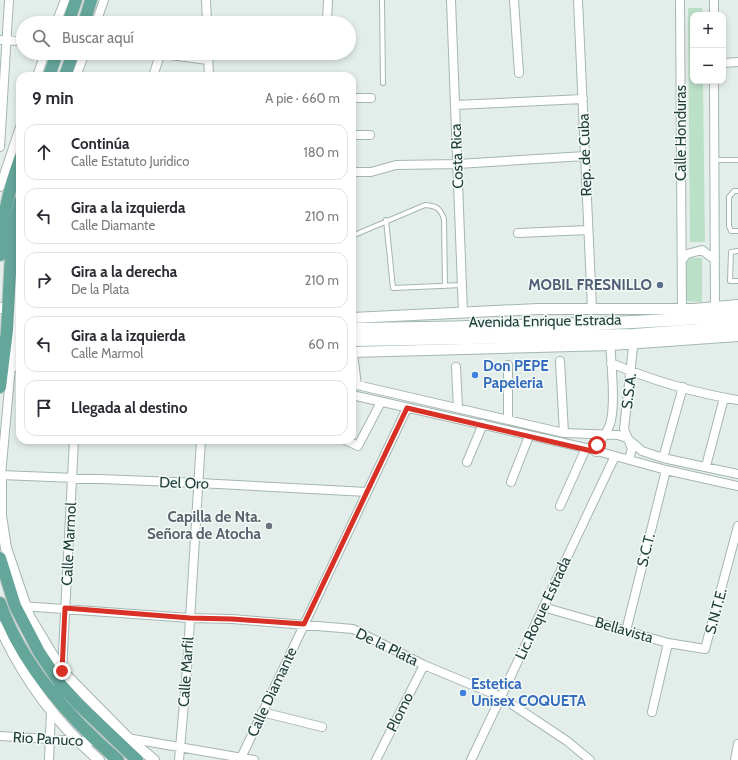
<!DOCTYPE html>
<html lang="es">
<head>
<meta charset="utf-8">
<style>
  body { margin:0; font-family:Cabin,sans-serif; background:#f2f2f3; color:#2b2b33 }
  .controls { position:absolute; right:12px; top:12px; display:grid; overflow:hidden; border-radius:8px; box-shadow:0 2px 6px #0003 }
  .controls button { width:36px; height:36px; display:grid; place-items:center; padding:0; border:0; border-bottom:1px solid #e1e1e2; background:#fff; color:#2b2b33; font:20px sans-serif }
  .stop { position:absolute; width:12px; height:12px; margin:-9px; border:3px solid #d93025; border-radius:50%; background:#fff }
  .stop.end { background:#d93025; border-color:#fff; box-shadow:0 1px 4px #0008 }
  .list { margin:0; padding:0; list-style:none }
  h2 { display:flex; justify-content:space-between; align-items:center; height:52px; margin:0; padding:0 16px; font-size:17px }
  h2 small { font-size:13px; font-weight:400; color:#7c7c81 }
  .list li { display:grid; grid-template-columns:26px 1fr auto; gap:12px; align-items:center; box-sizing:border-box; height:56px; margin:0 8px 8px; padding:0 8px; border:1px solid #e1e1e2; border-radius:12px }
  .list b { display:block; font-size:15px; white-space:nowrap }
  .list p { margin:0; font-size:13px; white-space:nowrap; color:#7c7c81 }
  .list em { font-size:13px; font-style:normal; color:#7c7c81 }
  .icon { flex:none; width:22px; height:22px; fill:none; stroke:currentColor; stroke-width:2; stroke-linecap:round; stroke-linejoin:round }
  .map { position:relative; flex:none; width:738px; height:760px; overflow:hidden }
  .search { position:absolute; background:#fff; box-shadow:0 2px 6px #0003; left:16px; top:16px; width:340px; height:44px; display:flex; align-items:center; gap:10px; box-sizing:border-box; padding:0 14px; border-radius:22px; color:#7c7c81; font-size:15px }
  .panel { position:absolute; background:#fff; box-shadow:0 2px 6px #0003; left:16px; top:72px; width:340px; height:372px; border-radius:12px }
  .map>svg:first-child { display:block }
  .green { fill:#bbe0c8 }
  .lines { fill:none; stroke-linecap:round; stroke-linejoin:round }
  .service-casing { stroke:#a5b6b2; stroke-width:6 }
  .minor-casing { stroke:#a5b6b2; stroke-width:10 }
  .tertiary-casing { stroke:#a5b6b2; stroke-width:12 }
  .secondary-casing { stroke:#a1bab3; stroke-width:14 }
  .primary-casing { stroke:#c1cac8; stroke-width:14 }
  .service { stroke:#fff; stroke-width:4 }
  .minor { stroke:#fff; stroke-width:8 }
  .tertiary { stroke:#fff; stroke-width:10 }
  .secondary { stroke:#fff; stroke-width:12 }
  .primary { stroke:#65a69b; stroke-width:12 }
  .route { stroke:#d93025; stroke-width:5 }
  .service-dot { fill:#5c6f8a; stroke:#f4faf7; stroke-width:1.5 }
  .shop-dot { fill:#3f7fe0; stroke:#f4faf7; stroke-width:1.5 }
  .worship-dot { fill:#6b7280; stroke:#f4faf7; stroke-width:1.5 }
  .labels { text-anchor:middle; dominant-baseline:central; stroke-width:3; stroke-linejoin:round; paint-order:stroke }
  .street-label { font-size:15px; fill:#21403b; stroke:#f4faf7 }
  .service-label { font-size:15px; font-weight:bold; fill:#4e5e75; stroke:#f4faf7; text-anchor:end }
  .shop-label { font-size:15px; font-weight:bold; fill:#366cbe; stroke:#f4faf7; text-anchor:start }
  .worship-label { font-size:15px; font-weight:bold; fill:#5b616d; stroke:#f4faf7; text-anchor:end }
</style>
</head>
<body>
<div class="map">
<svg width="738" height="760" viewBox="0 0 738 760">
  <rect width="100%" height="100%" fill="#e3eeea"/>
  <!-- green -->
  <path class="green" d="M688 8H702V15H693V81H703L705 242H690Z
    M686 258H702V302L686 301Z"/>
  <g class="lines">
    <!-- service casing -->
    <g class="service-casing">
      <path id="service" d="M382 0 383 83
        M714 160H738
        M738 191H734L729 197V226L731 231H738
        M386 220 393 288 462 285
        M352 236 425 205C437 206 440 208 444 219L445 286
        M738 251 731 252 730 281H738"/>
    </g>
    <!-- minor casing -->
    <g class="minor-casing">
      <path id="minor" d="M206 0 207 23
        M451 0 463 313
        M514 0 519 73
        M578 0 592 309
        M680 0 682 315
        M714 0V15
        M56 23 65 0
        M96 23 104 0
        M327 23 328 0
        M0 40 23 41
        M154 53 208 60
        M208 53 209 76
        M723 63 738 62
        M37 76 45 53
        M76 76 85 53
        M153 76 160 55
        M714 81 715 313
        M352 98H371
        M455 105 583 99
        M352 135H370
        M0 147 9 0
        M352 172H371L396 165 458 164 585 156
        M0 187 20 127
        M518 233 588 230
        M682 260 687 254 702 250 715 260
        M15 314 20 248
        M14 334 1 475 199 483 367 492
        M352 346 357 385 564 433 618 435 627 438 642 451 663 458 738 474
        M560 361 564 433
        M611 363C651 380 695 393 738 400
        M508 365V420
        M456 367 458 408
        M352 395 586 448 666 470 738 486
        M345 440 358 446 381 402
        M596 452C598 440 607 435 610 424 616 405 611 362 610 340
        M663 458 683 387
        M629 459 632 449 624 429 634 338
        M467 462 483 424
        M706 466 724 398
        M511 482 529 436
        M560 506 586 448
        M21 606 190 618 232 619 353 629 424 665 501 697 567 741 590 760
        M543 607 668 643 705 649 738 526
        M626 631 666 470
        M62 671 74 440
        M262 712 322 727
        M652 712 668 643
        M0 736 97 742
        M127 738 254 760
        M49 760 51 710
        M179 760 187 669 201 440
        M240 760 407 408
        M376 760 424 665
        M471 760 615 456
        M735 760 738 744"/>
    </g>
    <!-- tertiary casing -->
    <g class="tertiary-casing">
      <path id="tertiary" d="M18 280 20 283
        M0 308 20 309
        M352 318 538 309H694L738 305
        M0 339 20 340
        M352 352 611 345 738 336
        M11 368 20 360
        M1 475V516L6 548 29 616 62 671 128 738 154 760
        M0 627C23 678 57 724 99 760"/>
    </g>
    <!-- secondary casing -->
    <g class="secondary-casing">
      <path id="secondary" d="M8 318 20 319
        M352 329C481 327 610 326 738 315
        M7 330 20 331
        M352 340 634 335 738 327"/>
    </g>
    <!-- primary casing -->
    <g class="primary-casing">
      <path id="primary" d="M68 23 76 0
        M84 23 91 0
        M49 76 57 53
        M65 76 73 53
        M0 255C2 219 8 192 20 159
        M0 387 7 330 12 235 20 201
        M0 558 15 606 39 652 61 685 78 704 137 760
        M0 603C21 664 70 719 118 760"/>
    </g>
    <!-- service -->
    <use href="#service" class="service"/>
    <!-- minor -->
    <use href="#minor" class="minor"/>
    <!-- tertiary -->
    <use href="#tertiary" class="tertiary"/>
    <!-- secondary -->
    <use href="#secondary" class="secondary"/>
    <!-- primary -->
    <use href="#primary" class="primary"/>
  </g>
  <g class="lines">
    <!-- route -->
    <path class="route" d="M62 671 65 608 190 618 232 619 304 624 407 408 596 452 597 445"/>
  </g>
  <!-- markers -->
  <circle class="service-dot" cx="660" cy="285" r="4"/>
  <g class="shop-dot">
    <circle cx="475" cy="375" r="4"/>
    <circle cx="463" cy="693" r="4"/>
  </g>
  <circle class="worship-dot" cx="269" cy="526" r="4"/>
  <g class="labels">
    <!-- street labels -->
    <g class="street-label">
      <text transform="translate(681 133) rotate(-90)">Calle Honduras</text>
      <text transform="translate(585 155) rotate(-92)">Rep. de Cuba</text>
      <text transform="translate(457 156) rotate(-92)">Costa Rica</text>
      <text transform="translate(545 321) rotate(-1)">Avenida Enrique Estrada</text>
      <text transform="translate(629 391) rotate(-83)">S.S.A.</text>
      <text transform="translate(184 483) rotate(2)">Del Oro</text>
      <text transform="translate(69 544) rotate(-87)">Calle Marmol</text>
      <text transform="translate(646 550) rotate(-76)">S.C.T.</text>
      <text transform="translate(543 608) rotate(-65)">Lic.Roque Estrada</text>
      <text transform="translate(716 611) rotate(-75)">S.N.T.E.</text>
      <text transform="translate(624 630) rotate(16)">Bellavista</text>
      <text transform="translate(387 647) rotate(26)">De la Plata</text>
      <text transform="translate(186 672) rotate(-86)">Calle Marfil</text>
      <text transform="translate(272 692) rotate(-65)">Calle Diamante</text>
      <text transform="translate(400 712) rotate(-64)">Plomo</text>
      <text transform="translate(48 739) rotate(3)">Rio Panuco</text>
    </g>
    <!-- service labels -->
    <g class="service-label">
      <text x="652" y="285">MOBIL FRESNILLO</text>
    </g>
    <!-- shop labels -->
    <g class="shop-label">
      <text x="483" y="366">Don PEPE<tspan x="483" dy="17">Papeleria</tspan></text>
      <text x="471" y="684">Estetica<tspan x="471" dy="17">Unisex COQUETA</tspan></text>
    </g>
    <!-- worship labels -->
    <g class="worship-label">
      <text x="261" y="517">Capilla de Nta.<tspan x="261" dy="17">Señora de Atocha</tspan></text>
    </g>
  </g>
</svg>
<div class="controls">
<button>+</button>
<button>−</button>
</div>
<div class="stop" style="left:597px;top:445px"></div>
<div class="stop end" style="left:62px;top:671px"></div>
<div class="search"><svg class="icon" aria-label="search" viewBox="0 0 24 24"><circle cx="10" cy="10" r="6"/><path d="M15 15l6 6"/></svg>Buscar aquí</div>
<section class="panel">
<h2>9 min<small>A pie · 660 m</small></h2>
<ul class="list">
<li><svg class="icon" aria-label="ahead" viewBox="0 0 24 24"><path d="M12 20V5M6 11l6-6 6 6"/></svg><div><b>Continúa</b><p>Calle Estatuto Jurídico</p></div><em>180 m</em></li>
<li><svg class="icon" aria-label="left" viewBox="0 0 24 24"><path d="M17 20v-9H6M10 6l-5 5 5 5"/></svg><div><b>Gira a la izquierda</b><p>Calle Diamante</p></div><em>210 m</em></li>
<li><svg class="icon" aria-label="right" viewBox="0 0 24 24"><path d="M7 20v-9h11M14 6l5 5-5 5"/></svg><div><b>Gira a la derecha</b><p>De la Plata</p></div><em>210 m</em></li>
<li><svg class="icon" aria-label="left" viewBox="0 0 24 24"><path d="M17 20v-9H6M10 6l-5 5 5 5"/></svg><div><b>Gira a la izquierda</b><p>Calle Marmol</p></div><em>60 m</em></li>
<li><svg class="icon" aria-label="arrive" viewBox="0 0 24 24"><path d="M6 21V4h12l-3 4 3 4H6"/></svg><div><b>Llegada al destino</b></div></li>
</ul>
</section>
</div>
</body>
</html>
